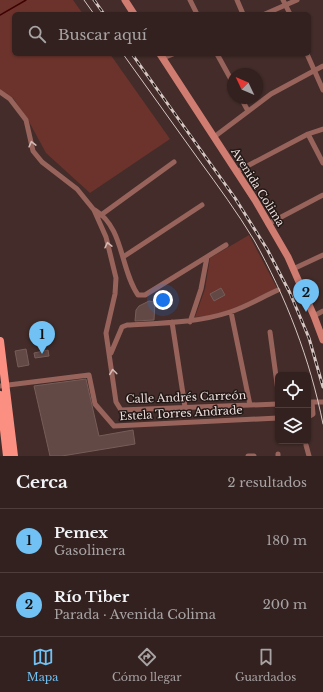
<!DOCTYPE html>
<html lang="es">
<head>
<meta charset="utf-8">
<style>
  body { margin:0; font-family:"Libre Baskerville",serif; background:#3a2928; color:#f1f3f6 }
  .controls { position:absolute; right:12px; bottom:12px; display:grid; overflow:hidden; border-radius:6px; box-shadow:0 1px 3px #0004 }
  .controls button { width:36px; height:36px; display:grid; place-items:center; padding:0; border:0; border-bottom:1px solid #4d3e3d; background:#32211f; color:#f1f3f6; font:20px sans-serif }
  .compass { position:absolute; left:227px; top:68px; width:36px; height:36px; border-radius:50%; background:#32211f; box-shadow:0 1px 3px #0004; rotate:314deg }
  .you { position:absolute; left:163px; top:300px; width:14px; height:14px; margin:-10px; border:3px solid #fff; border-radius:50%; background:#1a73e8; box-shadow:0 0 0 6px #1a73e833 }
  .badge { display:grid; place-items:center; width:26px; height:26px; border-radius:50%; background:#71c1f5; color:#111; font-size:13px; font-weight:700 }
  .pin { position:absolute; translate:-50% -33px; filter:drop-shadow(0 1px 2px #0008) }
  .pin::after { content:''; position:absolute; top:21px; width:14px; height:12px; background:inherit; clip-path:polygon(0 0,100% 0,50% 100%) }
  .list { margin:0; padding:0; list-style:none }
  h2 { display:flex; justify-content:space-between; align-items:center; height:52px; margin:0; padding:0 16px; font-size:17px }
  h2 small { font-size:13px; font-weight:400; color:#a8a3a4 }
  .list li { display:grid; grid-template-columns:26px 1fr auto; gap:12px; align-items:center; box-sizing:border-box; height:64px; padding:0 16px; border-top:1px solid #4d3e3d }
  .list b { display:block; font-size:15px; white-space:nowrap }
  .list p { margin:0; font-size:13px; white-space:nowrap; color:#a8a3a4 }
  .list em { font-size:13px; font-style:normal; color:#a8a3a4 }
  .icon { flex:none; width:22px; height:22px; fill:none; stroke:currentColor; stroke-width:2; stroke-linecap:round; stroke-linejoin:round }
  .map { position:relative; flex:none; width:323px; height:456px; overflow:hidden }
  .search { position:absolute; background:#32211f; box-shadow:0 1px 3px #0004; left:12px; right:12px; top:12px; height:44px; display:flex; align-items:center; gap:10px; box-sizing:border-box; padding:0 14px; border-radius:6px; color:#a8a3a4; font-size:15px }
  .sheet { height:180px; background:#32211f }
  nav { display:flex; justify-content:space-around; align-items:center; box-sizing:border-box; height:56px; border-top:1px solid #4d3e3d; background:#32211f; font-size:11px; color:#a8a3a4 }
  nav a { display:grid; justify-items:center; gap:2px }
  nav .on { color:#71c1f5 }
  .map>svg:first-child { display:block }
  .green { fill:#6b332c }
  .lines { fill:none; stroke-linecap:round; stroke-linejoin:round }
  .stream { stroke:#400000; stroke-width:1.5 }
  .building { fill:#624946; stroke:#775d59 }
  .street { stroke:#98635b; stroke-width:5 }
  .secondary { stroke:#d07c70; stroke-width:7 }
  .primary { stroke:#fb8f81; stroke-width:8 }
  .tram { stroke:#d6c6c3; stroke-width:1 }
  .rail-casing { stroke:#d6c6c3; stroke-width:3 }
  .rail { stroke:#221816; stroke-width:1.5; stroke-dasharray:4.5; stroke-linecap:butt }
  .oneway { stroke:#d4b9b5 }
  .labels { text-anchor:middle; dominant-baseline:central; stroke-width:3; stroke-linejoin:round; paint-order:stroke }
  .street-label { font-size:11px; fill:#eddedb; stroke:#221816 }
</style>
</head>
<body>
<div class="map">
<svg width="323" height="456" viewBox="0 0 323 456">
  <rect width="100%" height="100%" fill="#432c29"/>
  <!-- green -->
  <path class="green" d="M0 0H73L83 14H14V54H110L170 139 90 193 46 153 27 118 13 98 0 91Z
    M249 235 277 288C251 300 224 317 195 317L205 289 210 258Z"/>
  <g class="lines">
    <!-- stream -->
    <path class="stream" d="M0 15 26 0"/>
  </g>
  <!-- building -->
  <path class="building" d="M221 288 225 295 214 301 210 294Z
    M149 301 155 302 154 320 135 321 136 310 139 306Z
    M26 349 29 365 18 367 15 351Z
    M48 350 49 356 35 358 34 353Z
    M86 379 99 436 133 430 135 444 62 456H50L34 386Z"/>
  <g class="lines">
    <!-- street -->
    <path class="street" d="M190 0 197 14
      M237 0 243 14
      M283 0 290 14
      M265 14 297 0
      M217 54 233 83
      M307 54 323 90
      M163 58 173 54
      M0 92 10 99 26 120 33 151 42 162 77 189 94 210 106 237 116 278 115 294 106 333 116 402 121 410 278 404
      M241 98 248 111
      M308 134 323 163
      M214 137 271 94 323 66
      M236 172 308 134 323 129
      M95 210C124 228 120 269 138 295H145L226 245
      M101 215 174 162
      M268 224 323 195
      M123 257 202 205
      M293 269 323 255
      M231 312 250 405
      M314 316 323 311
      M172 322 185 407
      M190 322 201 289 207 257
      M270 332 278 391
      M111 353 122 327 127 325C162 323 197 323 230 312 246 307 262 297 278 290
      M0 386 89 375 95 404 114 426 278 418
      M308 402H323
      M308 417 313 414 312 402
      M306 445 309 456
      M278 454V456
      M248 456H254"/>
    <!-- secondary -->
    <path class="secondary" d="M125 0 134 14
      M160 54 255 200 288 257 314 316 323 340"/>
    <!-- primary -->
    <path class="primary" d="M0 341 14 456
      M0 395 7 456"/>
    <!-- tram -->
    <path class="tram" d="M84 0 94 14
      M123 54C148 89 174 125 199 160 218 186 237 212 254 240 286 297 310 359 323 424"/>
    <!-- rail casing -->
    <g class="rail-casing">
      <path id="rail" d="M94 0 104 14
        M132 54 235 198 267 249 290 293 309 338 323 387"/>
    </g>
    <!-- rail -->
    <use href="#rail" class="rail"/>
  </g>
  <!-- one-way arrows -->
  <defs><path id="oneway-chevron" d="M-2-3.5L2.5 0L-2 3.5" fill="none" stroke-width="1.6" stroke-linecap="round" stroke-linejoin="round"/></defs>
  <g class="oneway">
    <use href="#oneway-chevron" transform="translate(32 144) rotate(-104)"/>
    <use href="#oneway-chevron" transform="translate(108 245) rotate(-103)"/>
    <use href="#oneway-chevron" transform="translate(113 372) rotate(-97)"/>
  </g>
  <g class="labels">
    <!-- street labels -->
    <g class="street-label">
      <text transform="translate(258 187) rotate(58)">Avenida Colima</text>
      <text transform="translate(186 397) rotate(-2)">Calle Andrés Carreón</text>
      <text transform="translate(181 413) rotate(-3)">Estela Torres Andrade</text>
    </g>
  </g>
</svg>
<div class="controls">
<button><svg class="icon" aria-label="locate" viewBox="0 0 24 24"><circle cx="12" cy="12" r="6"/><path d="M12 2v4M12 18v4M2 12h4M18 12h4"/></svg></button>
<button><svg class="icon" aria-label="layers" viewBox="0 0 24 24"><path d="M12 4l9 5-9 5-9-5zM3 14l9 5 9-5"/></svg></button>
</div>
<svg class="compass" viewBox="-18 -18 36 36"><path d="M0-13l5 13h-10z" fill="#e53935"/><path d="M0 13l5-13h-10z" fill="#a8a3a4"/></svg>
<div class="you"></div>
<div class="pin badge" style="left:42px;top:354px">1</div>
<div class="pin badge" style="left:306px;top:312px">2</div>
<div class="search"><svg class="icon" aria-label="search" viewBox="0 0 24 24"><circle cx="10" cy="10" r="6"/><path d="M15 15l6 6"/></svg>Buscar aquí</div>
</div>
<section class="sheet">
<h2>Cerca<small>2 resultados</small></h2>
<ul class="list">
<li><span class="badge">1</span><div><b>Pemex</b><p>Gasolinera</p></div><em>180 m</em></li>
<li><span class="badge">2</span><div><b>Río Tiber</b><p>Parada · Avenida Colima</p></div><em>200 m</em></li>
</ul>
</section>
<nav>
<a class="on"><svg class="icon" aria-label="map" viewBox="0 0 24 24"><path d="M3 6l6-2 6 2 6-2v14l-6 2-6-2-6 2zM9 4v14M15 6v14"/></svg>Mapa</a>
<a><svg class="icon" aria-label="directions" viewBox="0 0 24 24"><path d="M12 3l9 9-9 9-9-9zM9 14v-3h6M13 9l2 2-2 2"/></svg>Cómo llegar</a>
<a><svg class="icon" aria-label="saved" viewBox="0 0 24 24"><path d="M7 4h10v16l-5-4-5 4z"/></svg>Guardados</a>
</nav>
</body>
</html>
